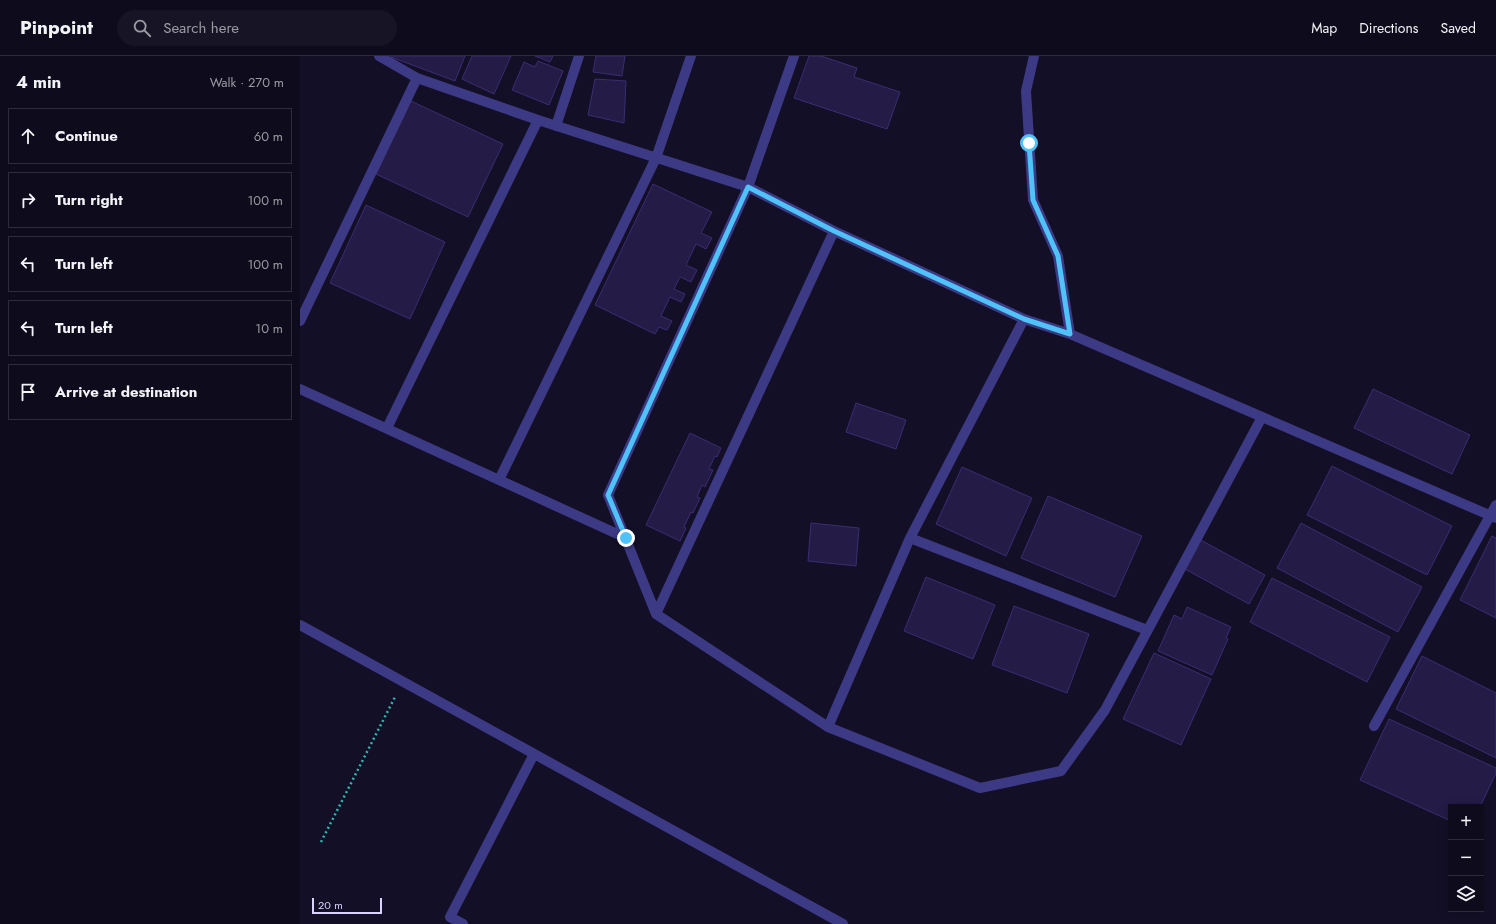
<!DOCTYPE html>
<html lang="en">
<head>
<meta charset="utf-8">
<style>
  body { margin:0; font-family:Jost,sans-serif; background:#171425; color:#f1f3f6 }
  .controls { position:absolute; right:12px; bottom:12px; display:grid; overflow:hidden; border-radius:0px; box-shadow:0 2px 10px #0003 }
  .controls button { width:36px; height:36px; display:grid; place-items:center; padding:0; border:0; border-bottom:1px solid #2e2b3b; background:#0e0b1c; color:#f1f3f6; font:20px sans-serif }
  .scale { position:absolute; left:12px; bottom:10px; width:70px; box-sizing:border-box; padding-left:4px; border:2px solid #d9d4ff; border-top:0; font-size:11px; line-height:14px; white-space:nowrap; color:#d9d4ff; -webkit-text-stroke:3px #130f26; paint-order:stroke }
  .stop { position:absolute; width:12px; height:12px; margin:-9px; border:3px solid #4fc3f7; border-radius:50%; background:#fff }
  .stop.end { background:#4fc3f7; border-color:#fff; box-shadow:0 1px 4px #0008 }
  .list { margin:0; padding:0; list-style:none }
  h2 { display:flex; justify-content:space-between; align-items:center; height:52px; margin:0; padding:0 16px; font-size:17px }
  h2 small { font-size:13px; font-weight:400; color:#9b9ba3 }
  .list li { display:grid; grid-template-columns:26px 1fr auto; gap:12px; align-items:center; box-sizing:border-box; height:56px; margin:0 8px 8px; padding:0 8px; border:1px solid #2e2b3b; border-radius:0px }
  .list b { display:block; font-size:15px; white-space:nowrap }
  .list em { font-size:13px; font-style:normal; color:#9b9ba3 }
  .icon { flex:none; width:22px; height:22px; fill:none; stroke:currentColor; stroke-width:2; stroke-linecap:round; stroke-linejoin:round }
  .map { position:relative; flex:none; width:1196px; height:868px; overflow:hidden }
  header { display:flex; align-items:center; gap:24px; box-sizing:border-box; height:56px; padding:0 20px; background:#0e0b1c; border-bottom:1px solid #2e2b3b }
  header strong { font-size:19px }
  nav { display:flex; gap:22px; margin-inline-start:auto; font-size:14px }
  .search { width:280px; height:36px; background:#171425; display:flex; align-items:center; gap:10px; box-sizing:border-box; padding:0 14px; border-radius:22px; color:#9b9ba3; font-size:15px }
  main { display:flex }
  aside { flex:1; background:#0e0b1c }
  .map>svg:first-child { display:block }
  .building { fill:#241b47; stroke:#3b2d73 }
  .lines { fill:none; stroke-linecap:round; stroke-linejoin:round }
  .path { stroke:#2fb8b0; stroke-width:2.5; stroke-dasharray:2 3; stroke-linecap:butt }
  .minor { stroke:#3d3a85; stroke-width:10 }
  .route { stroke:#4fc3f7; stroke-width:5 }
</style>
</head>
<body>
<header>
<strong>Pinpoint</strong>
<div class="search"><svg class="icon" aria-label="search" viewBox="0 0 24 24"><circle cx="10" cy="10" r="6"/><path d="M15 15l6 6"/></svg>Search here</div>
<nav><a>Map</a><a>Directions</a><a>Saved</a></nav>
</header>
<main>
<aside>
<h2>4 min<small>Walk · 270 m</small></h2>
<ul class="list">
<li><svg class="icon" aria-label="ahead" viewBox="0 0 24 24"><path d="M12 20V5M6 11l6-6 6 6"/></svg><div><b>Continue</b></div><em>60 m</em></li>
<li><svg class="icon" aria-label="right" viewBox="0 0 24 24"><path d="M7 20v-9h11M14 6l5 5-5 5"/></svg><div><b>Turn right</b></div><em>100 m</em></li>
<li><svg class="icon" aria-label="left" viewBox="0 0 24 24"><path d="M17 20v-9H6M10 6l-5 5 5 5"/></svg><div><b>Turn left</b></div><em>100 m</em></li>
<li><svg class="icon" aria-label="left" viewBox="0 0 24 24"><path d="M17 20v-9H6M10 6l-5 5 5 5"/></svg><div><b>Turn left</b></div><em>10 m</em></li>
<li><svg class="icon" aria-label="arrive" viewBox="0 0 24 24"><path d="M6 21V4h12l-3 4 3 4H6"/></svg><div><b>Arrive at destination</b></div></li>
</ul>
</aside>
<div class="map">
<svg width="1196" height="868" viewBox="0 0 1196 868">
  <rect width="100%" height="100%" fill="#130f26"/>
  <!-- building -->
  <path class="building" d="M92 0H165L155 25 91 1Z
    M172 0H211L194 38 162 23Z
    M235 0H253L250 6Z
    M296 0H325L322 20 293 16Z
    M509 0H521L557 12 554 21 600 36 587 73 494 42Z
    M238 5 263 15 249 49 212 34 224 6 235 11Z
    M295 23 326 25 324 67 288 59Z
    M111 45 203 88 168 161 76 118Z
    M353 128 412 156 401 177 412 182 406 193 396 188 386 209 397 214 391 226 380 221 374 233 385 238 381 246 370 241 361 260 372 265 367 274 359 271 355 278 295 249Z
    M66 149 145 186 110 263 30 227Z
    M1073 333 1170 379 1152 418 1054 372Z
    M556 347 606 364 596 393 546 376Z
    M390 377 421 392 417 401 415 400 409 413 413 414 405 431 402 429 397 441 400 442 393 457 391 456 384 471 386 472 380 485 346 469Z
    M1032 410 1152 470 1127 519 1007 459Z
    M662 411 732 442 706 500 636 468Z
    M748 440 842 480 815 541 721 502Z
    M511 467 559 472 556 510 508 505Z
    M1001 467 1122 531 1098 576 977 512Z
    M1192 480 1196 482V562L1160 544Z
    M899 483 965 519 949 548 883 512Z
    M626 521 695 549 673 603 604 575Z
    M972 522 1090 581 1067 626 950 566Z
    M714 550 789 578 767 637 692 609Z
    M887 551 931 571 926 582 928 583 912 619 858 595 874 559 882 563Z
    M854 597 911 623 881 689 823 663Z
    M1122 600 1196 637V702L1096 653Z
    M1089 663 1196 712V717L1180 751H1151V765L1060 724Z"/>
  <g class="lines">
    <!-- path -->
    <path class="path" d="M21 786 95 641"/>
    <!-- minor -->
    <path class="minor" d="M79 0 117 22 238 64 448 131 534 175 724 263 770 278 1196 462
      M494 0 448 131 308 439 356 558 528 671 680 732 761 715 805 654 962 361
      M734 0 726 35 733 144 758 200 770 278
      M256 70 279 0
      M0 265 117 22
      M0 333 326 482
      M87 372 238 64
      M199 424 356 102 391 0
      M610 482 847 574
      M356 558 534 175
      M0 569 543 868
      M1074 670 1196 449
      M528 671 610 482 724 263
      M163 868 150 861 234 698"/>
  </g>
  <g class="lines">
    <!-- route -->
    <path class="route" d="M326 482 308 439 448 131 534 175 724 263 770 278 758 200 733 144 729 87"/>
  </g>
</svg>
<div class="controls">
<button>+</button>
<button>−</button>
<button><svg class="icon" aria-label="layers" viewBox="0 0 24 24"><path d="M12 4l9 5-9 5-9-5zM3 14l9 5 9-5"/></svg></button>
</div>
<div class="scale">20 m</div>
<div class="stop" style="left:729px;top:87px"></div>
<div class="stop end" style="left:326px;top:482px"></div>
</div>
</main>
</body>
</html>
